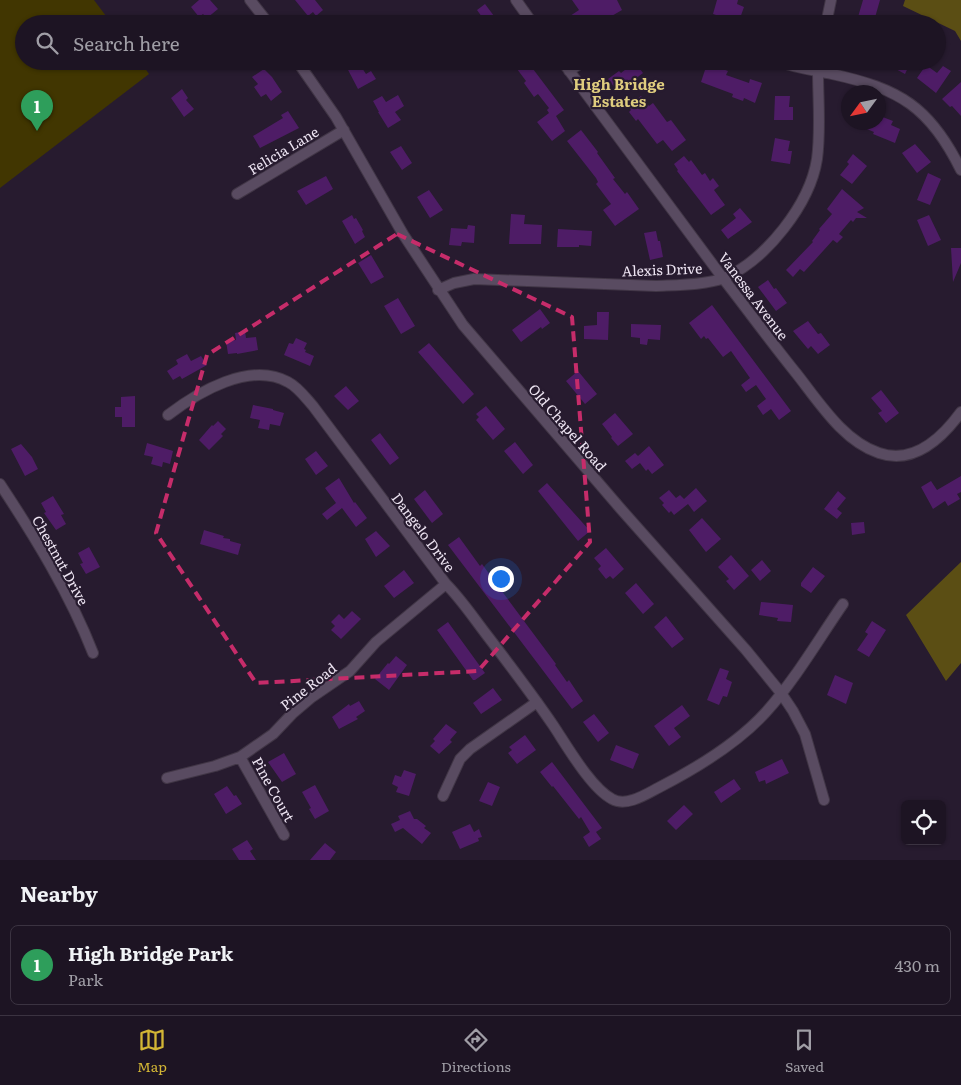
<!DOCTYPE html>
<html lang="en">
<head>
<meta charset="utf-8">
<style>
  body { margin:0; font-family:Literata,serif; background:#251d2b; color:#f1f3f6 }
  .controls { position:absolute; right:15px; bottom:15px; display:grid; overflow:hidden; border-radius:8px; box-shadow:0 1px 4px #0004 }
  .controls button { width:45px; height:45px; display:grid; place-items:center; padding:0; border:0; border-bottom:1px solid #3b3341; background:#1d1423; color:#f1f3f6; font:25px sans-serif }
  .compass { position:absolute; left:841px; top:85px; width:45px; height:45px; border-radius:50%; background:#1d1423; box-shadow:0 1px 4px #0004; rotate:237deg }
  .you { position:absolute; left:500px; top:578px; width:18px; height:18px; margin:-12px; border:4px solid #fff; border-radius:50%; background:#1a73e8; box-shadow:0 0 0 8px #1a73e833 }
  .badge { display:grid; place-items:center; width:32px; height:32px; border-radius:50%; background:#d3b635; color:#fff; font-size:16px; font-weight:700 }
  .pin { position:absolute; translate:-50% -41px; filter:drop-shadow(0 1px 2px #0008) }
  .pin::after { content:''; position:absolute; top:26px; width:18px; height:15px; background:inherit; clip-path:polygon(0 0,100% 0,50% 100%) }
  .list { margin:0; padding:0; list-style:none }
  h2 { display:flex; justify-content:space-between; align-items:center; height:65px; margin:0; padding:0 20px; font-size:21px }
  h2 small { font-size:16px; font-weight:400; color:#a09ea6 }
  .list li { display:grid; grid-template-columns:32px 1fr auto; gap:15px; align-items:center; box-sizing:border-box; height:80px; margin:0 10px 10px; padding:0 10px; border:1px solid #3b3341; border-radius:8px }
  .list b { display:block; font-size:19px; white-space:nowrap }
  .list p { margin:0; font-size:16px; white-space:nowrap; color:#a09ea6 }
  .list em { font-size:16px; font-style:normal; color:#a09ea6 }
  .icon { flex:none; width:28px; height:28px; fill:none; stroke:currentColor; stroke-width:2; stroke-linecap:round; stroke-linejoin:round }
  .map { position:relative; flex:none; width:961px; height:860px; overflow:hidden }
  .search { position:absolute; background:#1d1423; box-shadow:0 1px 4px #0004; left:15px; right:15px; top:15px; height:55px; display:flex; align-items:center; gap:12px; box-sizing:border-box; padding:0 18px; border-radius:28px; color:#a09ea6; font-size:19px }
  .sheet { height:155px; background:#1d1423 }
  nav { display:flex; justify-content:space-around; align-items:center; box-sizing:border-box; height:70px; border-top:1px solid #3b3341; background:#1d1423; font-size:14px; color:#a09ea6 }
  nav a { display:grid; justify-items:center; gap:2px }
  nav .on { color:#d3b635 }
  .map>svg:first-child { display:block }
  .green { fill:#413601 }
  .forest { fill:#5b4e14 }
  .building { fill:#4e1c66 }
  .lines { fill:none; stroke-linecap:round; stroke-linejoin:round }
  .minor-casing { stroke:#413646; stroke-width:12 }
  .minor { stroke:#594b61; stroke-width:10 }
  .marked { fill:none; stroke:#c62c6a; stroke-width:4; stroke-dasharray:10 6; stroke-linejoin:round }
  .labels { text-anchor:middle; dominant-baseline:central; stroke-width:4.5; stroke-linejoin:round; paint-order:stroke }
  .street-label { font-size:14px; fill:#ede4f2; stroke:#271b2f }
  .neighbourhood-label { font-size:15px; font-weight:bold; fill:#dfcc7e; stroke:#271b2f }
</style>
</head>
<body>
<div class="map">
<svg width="961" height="860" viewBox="0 0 961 860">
  <rect width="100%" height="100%" fill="#271b2f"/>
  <!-- green -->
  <path class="green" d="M0 0H94L112 24H24V61H140L149 74 0 188Z"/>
  <!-- forest -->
  <path class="forest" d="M905 0H961V41L955 31 903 6Z
    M961 562V663L946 681 906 615Z"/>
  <!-- building -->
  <path class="building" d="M199 0H210L218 9 207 18 203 14 199 17 191 7Z
    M295 0H315L323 10 316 16 313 12 308 16Z
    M572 0H617L622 10 598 24H572L567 18 579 10Z
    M717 0H738L737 4 744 7 739 21 723 15 722 17 713 14Z
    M863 0H880L874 21 858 17Z
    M485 4 500 24H487L477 10Z
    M511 61H527L564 110 556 116 565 131 552 141 537 122 549 113 547 110 549 108 538 94 534 97 524 83 526 81Z
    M655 61H685L684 70 655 67Z
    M881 61H911L905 74Z
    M354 62 357 67 360 65 366 74 371 71 376 79 358 89 346 66Z
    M635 62 643 73 618 92 608 79 619 71 621 73Z
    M926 65 937 73 943 66 951 71 936 93 917 78Z
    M715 66 728 71 726 75 749 83 750 79 762 83 755 103 744 98 743 101 732 97 733 94 701 82 706 67 714 70Z
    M264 69 272 77 282 92 271 101 266 94 261 97 254 87 258 84 252 77Z
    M961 82V116L952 106 950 107 942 99Z
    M182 89 188 98 186 100 194 109 184 117 171 98Z
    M398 95 404 106 395 112 401 120 388 128 378 112H379L373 101 382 96 386 102Z
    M641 96 649 106 653 103 667 122 671 120 686 140 672 151 663 140 657 144 638 119 636 121 629 112 631 110 628 106Z
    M775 96H790L789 107H793V120H774Z
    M288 111 299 128 260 148 253 136 283 118 281 115Z
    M880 116 893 121 891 125 900 129 895 143 873 134 874 132 852 123 878 122Z
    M581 130 598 152 597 153 615 178 613 179 625 194 627 192 639 209 615 226 603 210 611 204 596 184 598 182 596 178 567 141Z
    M775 138 790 141 788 151H792L790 164 771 161Z
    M915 144 931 162 917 173 902 153Z
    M401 146 412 163 402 170 390 152Z
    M853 154 867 166 852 184 840 175 849 164 847 162Z
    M684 156 689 162 691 160 702 175 705 173 710 181 713 178 719 186 714 190 725 205 711 215 677 171 678 170 674 164Z
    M928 173 941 179 930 205 917 200Z
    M326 176 333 189 306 205 297 191Z
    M842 189 864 208 857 212 867 218H856L853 222 851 220 839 234 843 237 837 243 833 240 804 272 800 269 793 277 786 270 813 242 812 241 820 230 819 229 832 214 827 209Z
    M429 190 443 210 430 218 417 197Z
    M740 208 752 222 728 239 721 230 736 218 733 214Z
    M511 214 525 215 524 224 542 225 541 244H509Z
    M352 215 354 219 356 218 363 230 362 231 365 237 355 244 342 221Z
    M929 215 941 240 928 246 917 220Z
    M468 225 475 226 474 243 462 242 461 246 449 245 451 228 467 229Z
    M558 229 592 231 591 246 579 245V247H557Z
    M656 231 658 241H660L663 257 650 260 644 233Z
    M951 248H961V263L953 282Z
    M371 255 384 277 371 284 358 263Z
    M768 280 774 289 776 288 787 303 776 311 758 287Z
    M398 298 415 326 401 334 384 306Z
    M712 305 791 411 779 420 771 409 763 415 757 406 766 399 756 385 746 392 741 385 750 378 731 351 723 357 708 338 706 339 704 336 701 339 689 323Z
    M540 309 550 323 542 329 541 327 521 342 512 330Z
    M597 312H609L608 340 584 339V326L597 325Z
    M808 321 818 334 821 333 830 345 818 354 811 346 808 349 793 331Z
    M631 324 661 325 660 340 648 339 647 345 640 344V338L631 337Z
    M245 331 246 338 256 337 258 350 237 354V353L228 354 226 341 236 340 235 333Z
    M296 338 307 343 304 349 306 350 305 352 314 356 310 366 284 355 289 343 293 344Z
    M429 343 474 394 463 404 418 352Z
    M187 354 191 361 201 356 207 365 182 379 180 376 173 380 167 371 178 364 176 360Z
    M578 371 597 394 585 404 566 381Z
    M346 386 359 401 348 410 334 396Z
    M881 390 899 413 886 423 878 413 882 411 871 398Z
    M135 396V427H122V417H115V407H121V397Z
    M253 405 273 409V410L284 413 280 426 270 424 269 430 258 428 260 420 250 418Z
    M486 406 505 429 493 440 476 420 479 417 476 414Z
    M615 413 633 434 618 446 611 438 612 437 602 424Z
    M218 421 226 429 221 434 223 436 209 450 199 440 212 425 213 426Z
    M380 433 399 458 390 465 371 440Z
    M515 442 533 465 523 474 504 451Z
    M147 443 173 451 170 464 163 462 162 467 151 464 153 457 144 455Z
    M21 444 32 457 38 469 25 476 11 449Z
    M649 446 664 465 652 474 648 469 646 471 640 463 632 469 625 461 635 453 638 456Z
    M316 451 328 466 316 475 305 459Z
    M961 476V492L957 494 960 499 948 506 945 501 933 509 921 487 931 481 937 490Z
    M339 478 354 503 355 502 367 518 356 527 342 508 327 520 322 514 336 503 325 488Z
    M547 483 590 531 578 541 538 491Z
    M696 488 707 501 694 512 688 504 674 515 671 511 669 513 662 505 664 503 659 498 669 490 676 498 680 495 684 499Z
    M425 490 443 514 432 523 414 499Z
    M838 491 846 498 837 509 842 513 837 519 824 509Z
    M53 496 64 514 61 515 66 524 56 530 44 513 46 512 41 503Z
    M702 518 721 539 706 552 689 530Z
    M864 522 865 533 852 535 851 523Z
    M204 530 224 536 223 538 230 539V541L241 544 238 555 200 544Z
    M376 531 390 546 376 557 365 539Z
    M459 537 480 566 482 564 504 594 556 664 555 665 567 682 569 680 583 701 572 709 448 545Z
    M89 547 100 567 86 574 80 564 83 563 78 553Z
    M606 548 624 569 613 579 610 576 606 579 598 569 601 566 594 558Z
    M731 555 749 576 734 590 726 581 729 579 718 567Z
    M762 560 771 571 760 581 751 570Z
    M813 567 825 576 811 593 801 586V583Z
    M404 570 414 583 394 598 384 586Z
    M636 583 654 604 643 614 625 593Z
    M761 602 793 605 791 622 777 621 778 618 759 615Z
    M352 611 361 619 341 639 331 630 335 626 331 622 339 614 344 619Z
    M666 616 684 639 672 648 654 627Z
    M872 621 886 630 869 657 857 650 868 634 865 632Z
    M448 622 485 673 475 680H473L437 630Z
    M396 656 407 665 389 690 375 679 388 663 389 664Z
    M720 668 729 671 726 679 732 682 727 697 723 696 719 705 707 700Z
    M835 675 853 683 846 704 827 695Z
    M493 688 502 700 481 714 473 703Z
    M359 701 365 711 356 717 358 719 339 729 332 717 349 704 350 706Z
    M682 705 690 716 674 728 681 737 669 746 654 726Z
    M594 714 609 733 598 742 583 722Z
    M446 724 457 732 450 740 452 742 439 754 430 746 435 741 433 739Z
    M525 735 536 750 517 764 508 753 512 750 509 747Z
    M616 745 639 754 633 769 610 760Z
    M284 753 296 774 282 782 268 762Z
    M782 759 789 773 766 784 765 780 759 782 755 772Z
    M552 762 602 828 596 832 601 839 589 847 583 837 590 832 581 817 579 819 553 786 552 787 540 772Z
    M404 770 416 774 409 796 396 792 398 787 392 784 395 775 401 777Z
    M734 779 741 789 721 803 714 792Z
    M488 782 500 787 492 806 479 801Z
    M315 785 329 811 315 819 309 809 311 808 302 792Z
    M227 786 234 796 236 795 242 804 226 814 214 794Z
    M684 805 693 814 676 830 667 821Z
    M410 811 414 819H417L426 826 424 828 431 833 422 844 403 828 395 832 391 824 400 820 398 816Z
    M470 824 474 832 479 829 482 837 478 838 479 841 460 849 452 832Z
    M247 840 253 849 250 851 256 860H239L232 849Z
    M325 843 336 852 330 860H310Z"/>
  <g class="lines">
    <!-- minor casing -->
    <g class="minor-casing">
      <path id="minor" d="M250 0 269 24
        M516 0 533 24
        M650 24H663
        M826 24 831 0
        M297 61 336 117 403 234 463 325 620 508 746 650 781 693 793 711 805 734 824 800
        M562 61C616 133 668 205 722 277 747 309 771 342 796 373 819 402 843 441 879 453 914 465 942 438 961 412
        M777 61C795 68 813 70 832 74 900 89 930 107 961 170
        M569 71 584 61
        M237 194 344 130
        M438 290 454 283 474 279 656 286C675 285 707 285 724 278 766 260 810 204 817 159 821 130 818 100 818 71L820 61
        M168 415C198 392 250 361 288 382 298 387 305 397 313 406L446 584C461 599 473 617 486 634 509 664 532 694 553 725 567 746 591 788 612 799 626 807 645 795 658 788 695 769 738 743 766 712 795 680 818 640 843 604
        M0 484C35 537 70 594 93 653
        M240 757 284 835
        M167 778 215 766 240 757 273 734 292 714 312 697 350 671 376 642 446 584
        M443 796 460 759 470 749 537 702"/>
    </g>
    <!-- minor -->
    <use href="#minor" class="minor"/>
  </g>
  <!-- marked area -->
  <path class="marked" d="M397 234 572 317 590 542 478 671 256 683 156 533 207 355Z"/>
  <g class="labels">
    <!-- street labels -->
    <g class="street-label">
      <text transform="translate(283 150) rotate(-31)">Felicia Lane</text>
      <text transform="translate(662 269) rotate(-2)">Alexis Drive</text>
      <text transform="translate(754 296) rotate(53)">Vanessa Avenue</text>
      <text transform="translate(568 427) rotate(49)">Old Chapel Road</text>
      <text transform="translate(424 532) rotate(53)">Dangelo Drive</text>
      <text transform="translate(61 560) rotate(61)">Chestnut Drive</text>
      <text transform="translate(308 686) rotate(-38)">Pine Road</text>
      <text transform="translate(274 789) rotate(61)">Pine Court</text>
    </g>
    <!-- neighbourhood labels -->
    <g class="neighbourhood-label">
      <text x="619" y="83">High Bridge<tspan x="619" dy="17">Estates</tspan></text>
    </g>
  </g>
</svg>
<div class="controls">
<button><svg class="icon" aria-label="locate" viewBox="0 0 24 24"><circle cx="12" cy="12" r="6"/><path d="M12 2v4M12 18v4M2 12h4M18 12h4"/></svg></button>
</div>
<svg class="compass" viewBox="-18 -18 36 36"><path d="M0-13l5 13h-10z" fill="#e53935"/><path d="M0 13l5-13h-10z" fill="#a09ea6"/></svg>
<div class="you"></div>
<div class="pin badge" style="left:37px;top:131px;background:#2e9e5b">1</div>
<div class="search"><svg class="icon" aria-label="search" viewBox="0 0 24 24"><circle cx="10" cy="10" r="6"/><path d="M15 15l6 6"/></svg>Search here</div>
</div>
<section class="sheet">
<h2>Nearby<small></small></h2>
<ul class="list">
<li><span class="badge" style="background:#2e9e5b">1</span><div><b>High Bridge Park</b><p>Park</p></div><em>430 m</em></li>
</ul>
</section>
<nav>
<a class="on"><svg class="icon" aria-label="map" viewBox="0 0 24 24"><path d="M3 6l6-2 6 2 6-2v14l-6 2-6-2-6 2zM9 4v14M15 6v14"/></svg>Map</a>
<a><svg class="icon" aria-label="directions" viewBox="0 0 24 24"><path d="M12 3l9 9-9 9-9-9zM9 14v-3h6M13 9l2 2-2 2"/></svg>Directions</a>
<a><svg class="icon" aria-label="saved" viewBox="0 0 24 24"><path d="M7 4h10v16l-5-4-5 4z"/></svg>Saved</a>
</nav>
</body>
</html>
